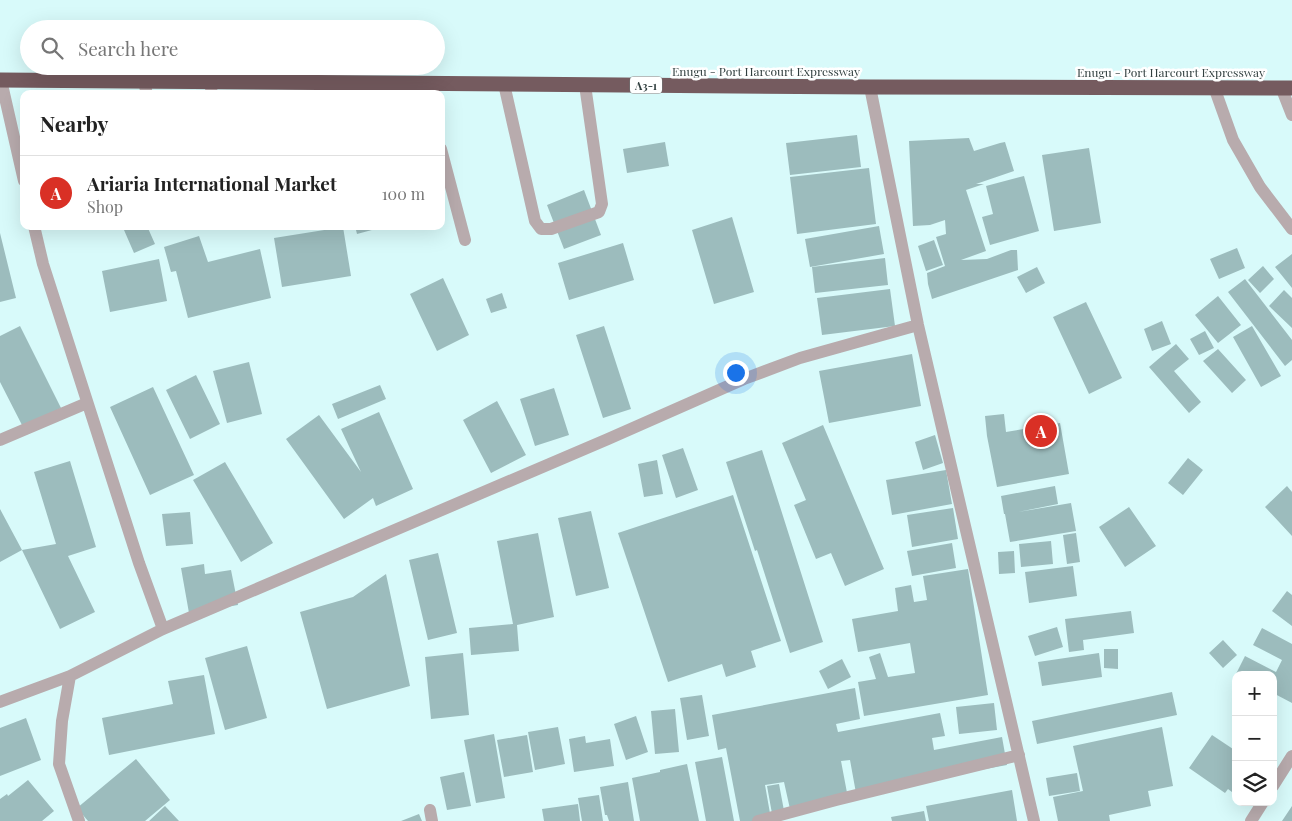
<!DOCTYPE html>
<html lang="en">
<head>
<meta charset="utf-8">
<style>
  body { margin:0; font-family:"Playfair Display",serif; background:#f2f2f2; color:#222 }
  .controls { position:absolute; right:15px; bottom:15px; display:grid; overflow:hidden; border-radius:10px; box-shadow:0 5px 20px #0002 }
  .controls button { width:45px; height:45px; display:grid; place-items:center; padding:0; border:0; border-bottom:1px solid #e0e0e0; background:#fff; color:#222; font:25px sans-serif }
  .you { position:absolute; left:735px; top:372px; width:18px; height:18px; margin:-12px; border:4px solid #fff; border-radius:50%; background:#1a73e8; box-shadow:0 0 0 8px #1a73e833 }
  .badge { display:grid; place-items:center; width:32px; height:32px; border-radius:50%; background:#d93025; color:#fff; font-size:16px; font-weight:700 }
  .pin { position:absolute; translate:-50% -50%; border:2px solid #fff; box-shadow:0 1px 5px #0006 }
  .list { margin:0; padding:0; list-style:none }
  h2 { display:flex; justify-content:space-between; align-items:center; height:65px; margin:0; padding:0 20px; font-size:21px }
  h2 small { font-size:16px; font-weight:400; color:#767676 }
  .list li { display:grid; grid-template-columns:32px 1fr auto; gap:15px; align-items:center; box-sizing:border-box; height:75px; padding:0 20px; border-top:1px solid #e0e0e0 }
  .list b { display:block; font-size:19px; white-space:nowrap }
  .list p { margin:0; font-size:16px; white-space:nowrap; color:#767676 }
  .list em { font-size:16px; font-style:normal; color:#767676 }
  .icon { flex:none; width:28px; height:28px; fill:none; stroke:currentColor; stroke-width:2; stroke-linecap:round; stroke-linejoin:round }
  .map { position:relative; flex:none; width:1292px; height:821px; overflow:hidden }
  .search { position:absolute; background:#fff; box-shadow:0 5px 20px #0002; left:20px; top:20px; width:425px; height:55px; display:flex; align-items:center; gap:12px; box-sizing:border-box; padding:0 18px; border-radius:28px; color:#767676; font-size:19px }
  .panel { position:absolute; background:#fff; box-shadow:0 5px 20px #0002; left:20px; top:90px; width:425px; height:140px; border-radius:10px }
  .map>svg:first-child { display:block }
  .building { fill:#9cbcbd }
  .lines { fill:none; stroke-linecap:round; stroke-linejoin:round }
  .minor { stroke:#b8abad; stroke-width:12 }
  .highway { stroke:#755b5f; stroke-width:15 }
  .labels { text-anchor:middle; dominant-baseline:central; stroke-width:5; stroke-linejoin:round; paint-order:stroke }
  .shield { fill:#fff; stroke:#6f7979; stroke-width:1 }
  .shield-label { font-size:11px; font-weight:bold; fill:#313f3f }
  .street-label { font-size:12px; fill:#313f3f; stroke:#fff }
</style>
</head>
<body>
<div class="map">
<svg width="1292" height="821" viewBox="0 0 1292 821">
  <rect width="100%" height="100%" fill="#d8fafa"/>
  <!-- building -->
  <path class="building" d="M857 135 861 167 790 175 786 143Z
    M969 138 974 151 1000 143 1005 142 1014 171 976 184H984L966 190 986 251 961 260 987 259 1011 250H1017L1018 270 932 299 928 284 927 273 945 266 936 237 946 234 945 220 930 225 913 226 909 141Z
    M665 142 669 166 627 173 623 149Z
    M1089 148 1101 223 1054 231 1042 155Z
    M869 168 876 224 797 234 790 177Z
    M1024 176 1039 231 990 245 982 217 993 214 986 186Z
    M584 190 601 235 564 249 547 205Z
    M732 217 754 292 714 304 692 230Z
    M134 226H147L155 244 134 253 124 230Z
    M355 226H383V227L357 234Z
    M879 226 884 254 810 267 805 239Z
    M343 227 351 276 282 287 274 238Z
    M0 233 16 298 0 302Z
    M199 236 208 262 260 249 271 298 188 318 176 271 171 272 164 247Z
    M934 240 943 265 926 271 918 246Z
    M623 243 634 280 569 300 558 263Z
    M1237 248 1245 268 1219 279 1210 259Z
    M1292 254V288L1275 267Z
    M885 258 888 285 815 293 812 267Z
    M159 259 167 301 110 312 102 271Z
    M1263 266 1274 279 1260 293 1248 280Z
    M1037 267 1045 283 1026 293 1017 277Z
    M443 278 469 335 437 351 410 294Z
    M1245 279 1292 340V360L1285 366 1228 292Z
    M890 289 895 326 822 335 817 298Z
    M1284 290 1292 298V328L1269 306Z
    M502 293 507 308 491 313 486 299Z
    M1218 296 1241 325 1218 343 1195 315Z
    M1086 302 1122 378 1089 394 1053 317Z
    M1162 321 1171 344 1152 351 1144 329Z
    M20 326 61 408 23 427 0 382V336Z
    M604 326 631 409 603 418 576 335Z
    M1252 326 1281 376 1261 387 1233 337Z
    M1205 331 1214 348 1199 355 1190 339Z
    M1176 344 1189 359 1174 371 1201 402 1189 413 1149 367Z
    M1218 349 1246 380 1232 393 1203 361Z
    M912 354 921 406 829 423 819 371Z
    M249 362 262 414 227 423 213 371Z
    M196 375 220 424 190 439 166 390Z
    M380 385 386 399 338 419 332 404Z
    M153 387 194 475 150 495 110 407Z
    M554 388 569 435 535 446 520 399Z
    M497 401 526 455 491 473 463 420Z
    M379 412 413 489 376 506 373 498 344 519 286 439 319 415 361 472 341 429Z
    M1004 414 1006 432 1060 423 1069 474 997 487 987 436 985 416Z
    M823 425 884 569 845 586 831 553 816 559 794 505 806 500 782 443Z
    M935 435 943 463 923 470 915 442Z
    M683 448 698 490 676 498 662 455Z
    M762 450 823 642 790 653 757 550 755 551 726 462Z
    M1188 458 1203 470 1183 495 1168 483Z
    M657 460 663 494 644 497 638 464Z
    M70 461 96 547 68 556 95 612 60 629 22 550 56 544 34 472Z
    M225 462 273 543 241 562 193 480Z
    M946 470 952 504 892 515 886 480Z
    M1055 486 1058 504 1018 512 1071 503 1076 531 1010 542 1005 514H1004L1001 496Z
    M1287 486 1292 492V536L1265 507Z
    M733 495 781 641 751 651 756 667 726 677 722 664 668 682 618 533Z
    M1129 507 1156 546 1125 567 1099 527Z
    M953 508 958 539 912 547 907 515Z
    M0 509 22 550 0 562Z
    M591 511 609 588 576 596 558 518Z
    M190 512 193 544 166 546 162 514Z
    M538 533 554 617 517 625 519 651 471 655 469 628 513 624 497 541Z
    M1076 533 1080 562 1067 564 1063 535Z
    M1051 541 1053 564 1021 567 1019 544Z
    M952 543 956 568 912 576 907 551Z
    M1014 551 1015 573 999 574 998 552Z
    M438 553 457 633 428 640 409 560Z
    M204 564 205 574 231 570 238 605 189 613 181 568Z
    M1073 566 1077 596 1029 603 1025 572Z
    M968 569 988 695 864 716 858 682 876 679 869 657 880 653 888 677 915 673 910 643 858 652 852 619 898 611 895 588 911 585 914 602 927 600 923 576Z
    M386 574 410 686 327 709 300 612 353 597Z
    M1287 591 1292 595V626L1272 611Z
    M1131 611 1134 633 1083 640 1084 650 1069 652 1065 619Z
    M1057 627 1063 647 1035 656 1028 636Z
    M1262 628 1292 644V703L1273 693V675L1236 674 1245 656 1276 672 1282 660 1253 645Z
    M1223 640 1237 655 1223 668 1209 653Z
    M247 646 267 718 225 730 205 658Z
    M1104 649H1118V669L1104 668Z
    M463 653 469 715 431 719 425 657Z
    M1099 653 1102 677 1042 686 1038 662Z
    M842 659 851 677 828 689 819 671Z
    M204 675 215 734 109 755 102 718 173 704 168 681Z
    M855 688 860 719 836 724 838 732 940 713 945 736 932 738 934 750 1002 737 1007 765 856 793 850 760 841 761 848 798 790 809 784 782 765 785 771 819 762 821H740L726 748 718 750 712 715Z
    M1172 692 1177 715 1037 744 1032 721Z
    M702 695 709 736 687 740 680 698Z
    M994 703 997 730 959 734 956 707Z
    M675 709 679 752 655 754 651 711Z
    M636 716 648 752 626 760 614 724Z
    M26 718 41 760 0 776V728Z
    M558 727 565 764 535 770 528 732Z
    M1162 727 1173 786 1148 791 1151 806 1109 815 1110 821H1058L1053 797 1083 791 1073 746Z
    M494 734 505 798 476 803 464 740Z
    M527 735 533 772 504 777 497 740Z
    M1212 735 1236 751V795L1228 789 1225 793 1189 768Z
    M585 736 586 743 610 739 614 766 574 772 569 739Z
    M722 757 734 821H706L695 762Z
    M136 759 170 800 145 821H88L77 808Z
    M687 764 699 821H640L632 778 660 772V770Z
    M464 772 471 806 447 810 440 777Z
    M1077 773 1080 791 1049 796 1046 778Z
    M28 780 54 811 42 821H0V799L7 794 8 796Z
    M628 782 634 821H609L607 815H605L600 787Z
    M779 784 785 816 773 819 767 786Z
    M1012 790 1017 821H929L926 806Z
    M599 795 603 821H582L578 798Z
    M578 804 580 821H544L542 809Z
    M165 806 179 821H149Z
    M1292 806V821H1282Z
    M924 811 926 821H892L891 817Z
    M419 814 422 821H401Z"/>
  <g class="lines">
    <!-- minor -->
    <path class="minor" d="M1 80 24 181
      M144 82 147 94
      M210 82 212 94
      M504 84 535 221 541 229H551L599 212 602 204 585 85
      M870 87 918 325 1034 821
      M1214 87 1233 140 1260 187 1292 229
      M1281 87 1292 115
      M441 149 465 240
      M34 226 43 264 139 563 163 629
      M0 440 87 403
      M0 702 70 676
      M1273 786 1292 756
      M430 810 432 821
      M79 821 59 764 62 721 70 676 163 629 608 439 744 379 800 358 918 325
      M758 821 836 800 1019 755
      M1251 821 1263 802"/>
    <!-- highway -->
    <path class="highway" d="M0 80 870 87 1292 88"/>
  </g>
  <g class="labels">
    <!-- shield labels -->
    <rect class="shield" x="630" y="76.5" width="32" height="17" rx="4"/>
    <g class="shield-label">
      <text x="646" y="85">A3-1</text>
    </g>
    <!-- street labels -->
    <g class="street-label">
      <text x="766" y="71">Enugu - Port Harcourt Expressway</text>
      <text x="1171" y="72">Enugu - Port Harcourt Expressway</text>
    </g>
  </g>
</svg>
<div class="controls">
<button>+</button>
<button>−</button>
<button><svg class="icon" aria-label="layers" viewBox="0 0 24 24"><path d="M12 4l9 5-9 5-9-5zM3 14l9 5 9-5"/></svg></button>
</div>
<div class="you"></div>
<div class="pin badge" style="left:1041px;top:431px">A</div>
<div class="search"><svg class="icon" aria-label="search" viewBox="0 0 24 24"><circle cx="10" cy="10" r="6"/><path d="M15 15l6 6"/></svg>Search here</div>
<section class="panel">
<h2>Nearby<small></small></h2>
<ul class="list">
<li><span class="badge">A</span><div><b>Ariaria International Market</b><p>Shop</p></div><em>100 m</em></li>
</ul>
</section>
</div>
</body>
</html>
